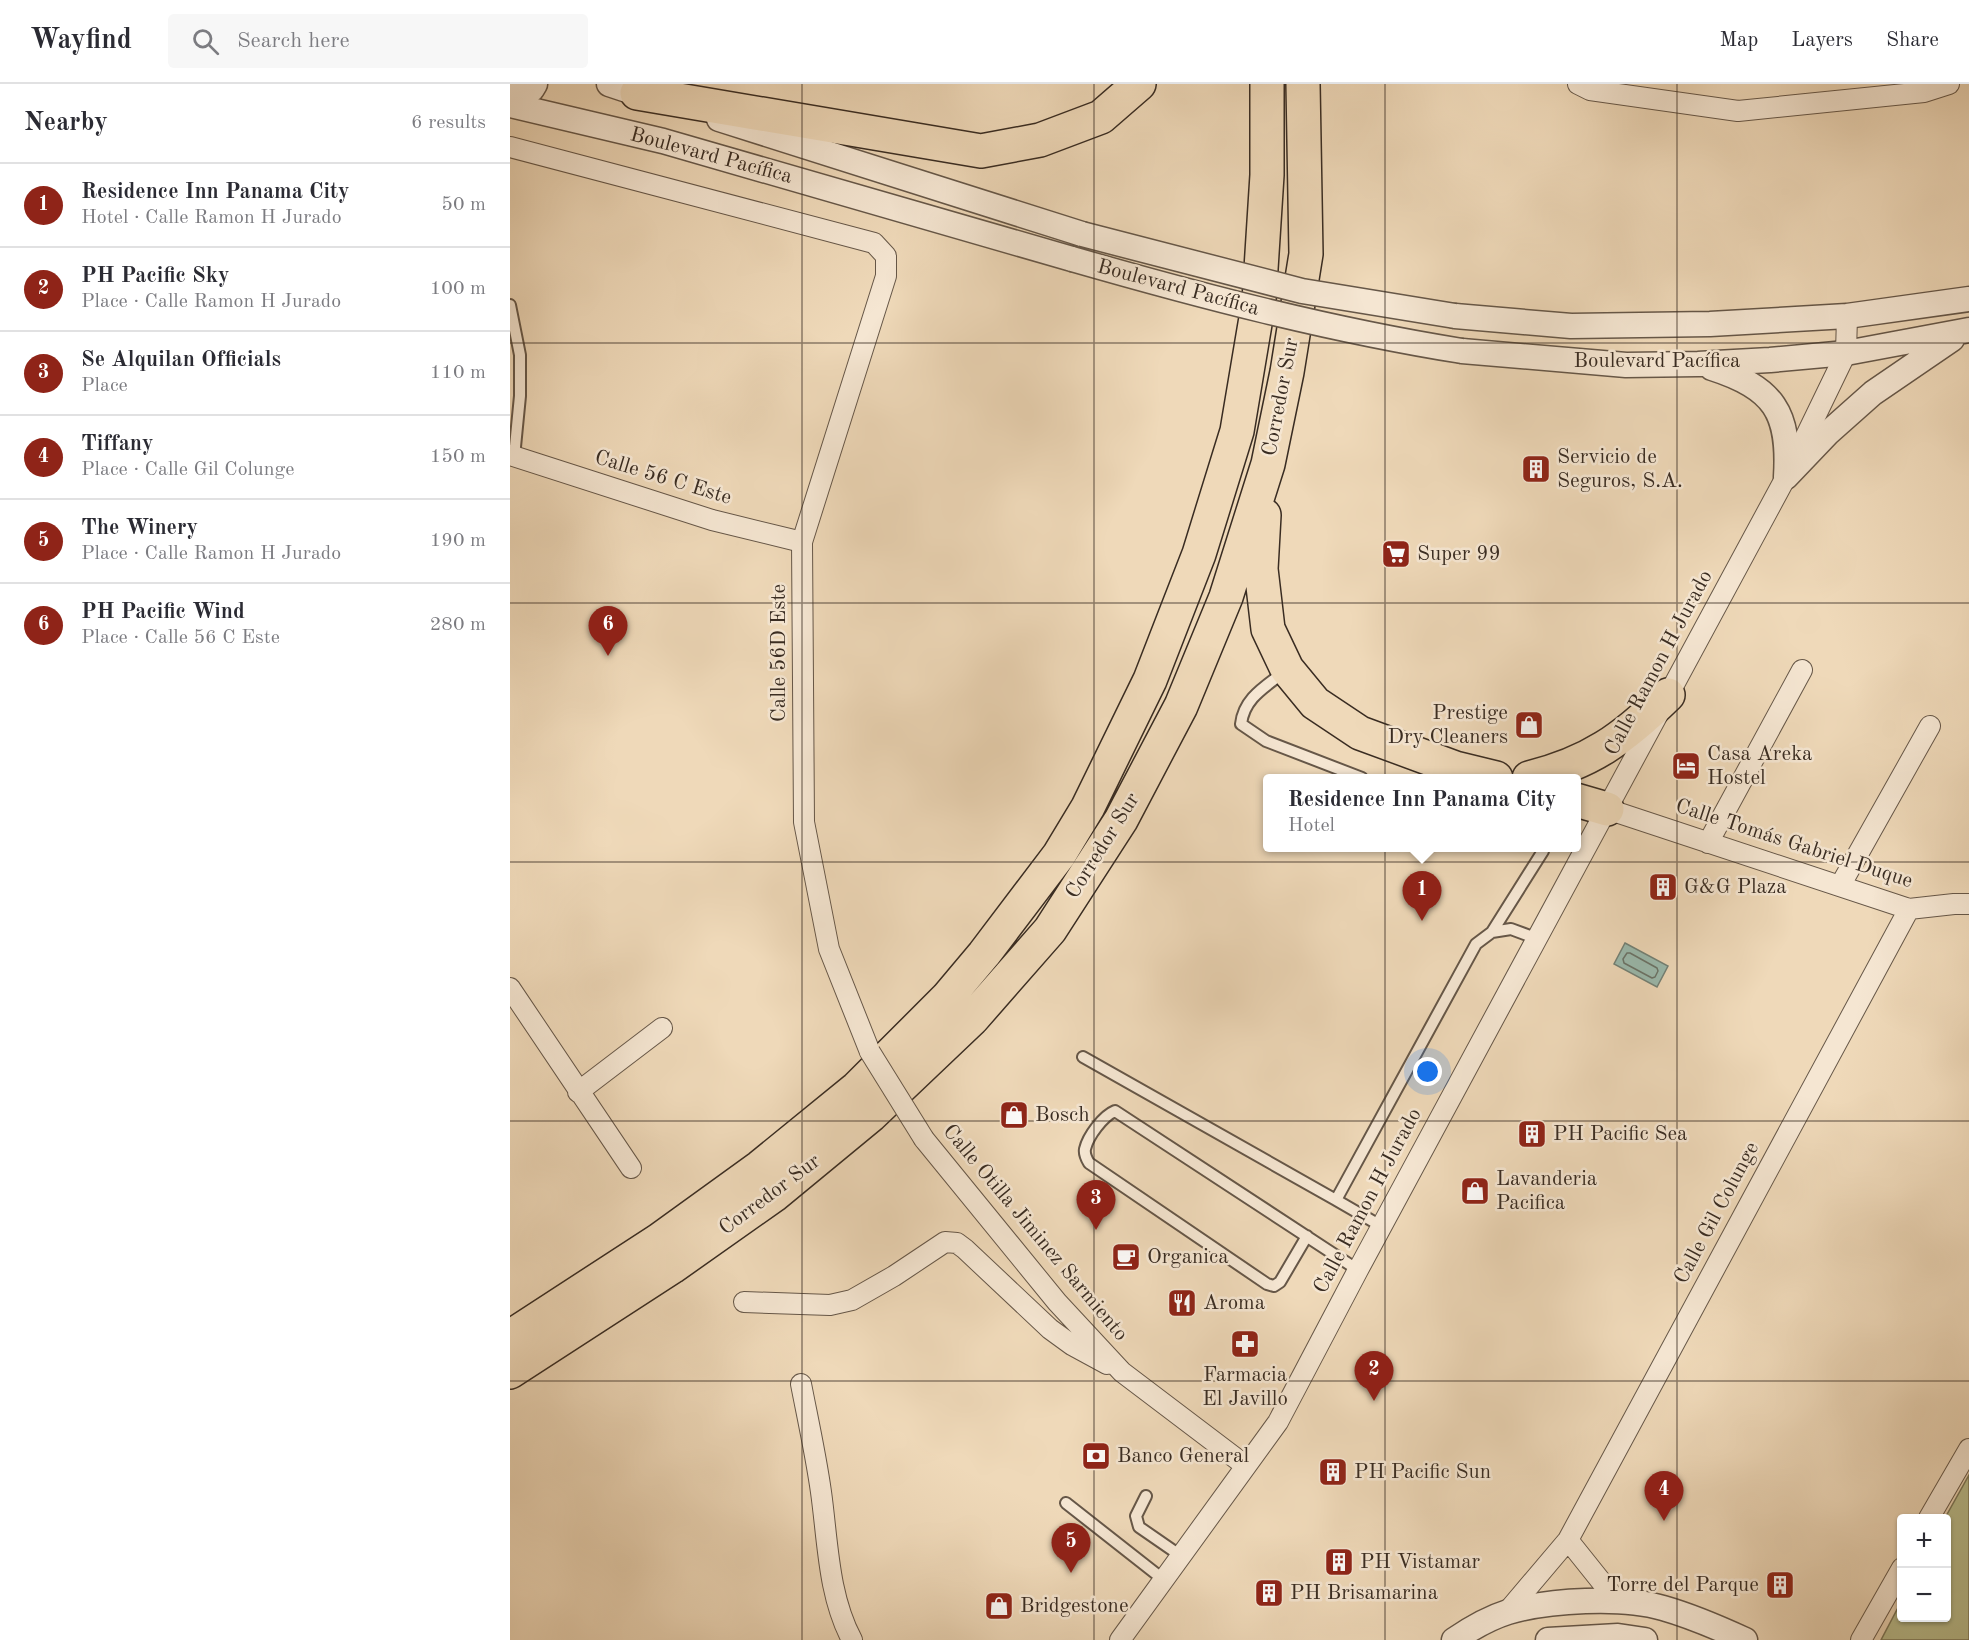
<!DOCTYPE html>
<html lang="en">
<head>
<meta charset="utf-8">
<style>
  body { margin:0; font-family:"Old Standard TT",serif; background:#f7f7f7; color:#2b2b33 }
  .controls { position:absolute; right:18px; bottom:18px; display:grid; overflow:hidden; border-radius:6px; box-shadow:0 2px 4px #0004 }
  .controls button { width:54px; height:54px; display:grid; place-items:center; padding:0; border:0; border-bottom:2px solid #e1e1e2; background:#fff; color:#2b2b33; font:30px sans-serif }
  .you { position:absolute; left:918px; top:988px; width:21px; height:21px; margin:-15px; border:4px solid #fff; border-radius:50%; background:#1a73e8; box-shadow:0 0 0 9px #1a73e833 }
  .badge { display:grid; place-items:center; width:39px; height:39px; border-radius:50%; background:#8f2418; color:#fff; font-size:20px; font-weight:700 }
  .pin { position:absolute; translate:-50% -50px; filter:drop-shadow(0 2px 3px #0008) }
  .pin::after { content:''; position:absolute; top:32px; width:21px; height:18px; background:inherit; clip-path:polygon(0 0,100% 0,50% 100%) }
  .popup { position:absolute; left:753px; top:690px; width:318px; height:78px; box-sizing:border-box; display:grid; place-content:center; border-radius:6px; background:#fff; filter:drop-shadow(0 2px 4px #0005); font-size:20px; white-space:nowrap; color:#7c7c81 }
  .popup b { font-size:22px; color:#2b2b33 }
  .popup::after { content:''; position:absolute; left:50%; top:100%; margin-left:-12px; border:12px solid transparent; border-top-color:#fff }
  .list { margin:0; padding:0; list-style:none }
  h2 { display:flex; justify-content:space-between; align-items:center; height:78px; margin:0; padding:0 24px; font-size:26px }
  h2 small { font-size:20px; font-weight:400; color:#7c7c81 }
  .list li { display:grid; grid-template-columns:39px 1fr auto; gap:18px; align-items:center; box-sizing:border-box; height:84px; padding:0 24px; border-top:2px solid #e1e1e2 }
  .list b { display:block; font-size:22px; white-space:nowrap }
  .list p { margin:0; font-size:20px; white-space:nowrap; color:#7c7c81 }
  .list em { font-size:20px; font-style:normal; color:#7c7c81 }
  .icon { flex:none; width:33px; height:33px; fill:none; stroke:currentColor; stroke-width:2; stroke-linecap:round; stroke-linejoin:round }
  .map { position:relative; flex:none; width:1459px; height:1556px; overflow:hidden }
  header { display:flex; align-items:center; gap:36px; box-sizing:border-box; height:84px; padding:0 30px; background:#fff; border-bottom:2px solid #e1e1e2 }
  header strong { font-size:28px }
  nav { display:flex; gap:33px; margin-inline-start:auto; font-size:21px }
  .search { width:420px; height:54px; background:#f7f7f7; display:flex; align-items:center; gap:15px; box-sizing:border-box; padding:0 21px; border-radius:6px; color:#7c7c81; font-size:22px }
  main { display:flex }
  aside { flex:1; background:#fff }
  .map>svg:first-child { display:block }
  .green { fill:#b9bf8f; stroke:#797658; stroke-width:1.5 }
  .water { fill:#9abaae; stroke:#738176; stroke-width:1.5 }
  .lines { fill:none; stroke-linecap:round; stroke-linejoin:round }
  .shore { stroke:#6a7368; stroke-width:1.5 }
  .service-casing { stroke:#665748; stroke-width:14 }
  .minor-casing { stroke:#665748; stroke-width:22 }
  .tertiary-casing { stroke:#665748; stroke-width:27 }
  .motorway-casing { stroke:#392c22; stroke-width:36 }
  .service { stroke:#f5e6d2; stroke-width:10 }
  .minor { stroke:#f5e6d2; stroke-width:20 }
  .tertiary { stroke:#f5e6d2; stroke-width:24 }
  .motorway { stroke:#efd9b9; stroke-width:33 }
  .minor-bridge-casing { stroke:#665748; stroke-width:22; stroke-linecap:butt }
  .tertiary-bridge-casing { stroke:#665748; stroke-width:27; stroke-linecap:butt }
  .minor-bridge { stroke:#f5e6d2; stroke-width:20 }
  .tertiary-bridge { stroke:#f5e6d2; stroke-width:24 }
  .grid { fill:none; stroke:#392c22; stroke-width:1.5; stroke-opacity:0.55 }
  .labels { text-anchor:middle; dominant-baseline:central; stroke-width:5; stroke-linejoin:round; paint-order:stroke }
  .street-label { font-size:21px; fill:#392c22; stroke:#f5e6d2 }
  .poi-label { font-size:21px; fill:#392c22; stroke:#f5e6d2; text-anchor:start }
</style>
</head>
<body>
<header>
<strong>Wayfind</strong>
<div class="search"><svg class="icon" aria-label="search" viewBox="0 0 24 24"><circle cx="10" cy="10" r="6"/><path d="M15 15l6 6"/></svg>Search here</div>
<nav><a>Map</a><a>Layers</a><a>Share</a></nav>
</header>
<main>
<aside>
<h2>Nearby<small>6 results</small></h2>
<ul class="list">
<li><span class="badge">1</span><div><b>Residence Inn Panama City</b><p>Hotel · Calle Ramon H Jurado</p></div><em>50 m</em></li>
<li><span class="badge">2</span><div><b>PH Pacific Sky</b><p>Place · Calle Ramon H Jurado</p></div><em>100 m</em></li>
<li><span class="badge">3</span><div><b>Se Alquilan Officials</b><p>Place</p></div><em>110 m</em></li>
<li><span class="badge">4</span><div><b>Tiffany</b><p>Place · Calle Gil Colunge</p></div><em>150 m</em></li>
<li><span class="badge">5</span><div><b>The Winery</b><p>Place · Calle Ramon H Jurado</p></div><em>190 m</em></li>
<li><span class="badge">6</span><div><b>PH Pacific Wind</b><p>Place · Calle 56 C Este</p></div><em>280 m</em></li>
</ul>
</aside>
<div class="map">
<svg width="1459" height="1556" viewBox="0 0 1459 1556">
  <rect width="100%" height="100%" fill="#efd9b9"/>
  <filter id="stains"><feTurbulence type="fractalNoise" baseFrequency=".00333" numOctaves="4"/><feColorMatrix values="0 0 0 0 .2 0 0 0 0 .09 0 0 0 0 .02 0 0 0 .5 -.17"/></filter>
  <radialGradient id="worn" r=".72"><stop offset=".6" stop-color="#630" stop-opacity="0"/><stop offset="1" stop-color="#630" stop-opacity=".3"/></radialGradient>
  <!-- green -->
  <path class="green" d="M1459 1391V1556H1371L1391 1518 1392 1534H1436L1435 1434Z"/>
  <!-- water -->
  <path class="water" d="M1115 859 1158 882 1147 903 1104 880Z"/>
  <g class="lines">
    <!-- shore -->
    <path class="shore" d="M1117 869H1120L1147 884 1148 887 1145 893 1142 894 1114 879 1113 875Z"/>
    <!-- service casing -->
    <g class="service-casing">
      <path id="service" d="M0 221 10 271V312L4 373
        M774 588C755 603 734 614 731 640L756 657 852 694
        M982 848 1001 845 1028 855
        M573 973 826 1116
        M871 1142 826 1116 966 860 982 848 1033 767V764
        M797 1152 770 1198 764 1202 757 1200 579 1079C576 1074 574 1070 575 1065 578 1052 593 1032 605 1027L848 1186
        M636 1412 626 1432 629 1443 671 1472
        M556 1419 654 1496"/>
    </g>
    <!-- minor casing -->
    <g class="minor-casing">
      <path id="minor" d="M1068 0 1080 6 1228 27 1414 8 1439 0
        M0 63 364 159 376 172V192L292 458 294 738 319 865 360 968
        M0 371 202 436 292 458
        M1097 725 1399 825 1444 820H1459
        M1198 759 1292 586
        M1330 802 1420 642
        M0 904 121 1084
        M68 1008 152 944
        M414 1055 547 1218 612 1288 736 1382
        M234 1218 320 1221 342 1216 384 1192 435 1158 447 1159 455 1165 540 1245 562 1261 597 1280
        M291 1300C298 1336 306 1372 311 1408 318 1458 318 1511 342 1556
        M1419 1434 1459 1365
        M1058 1456 1106 1516
        M997 1528 1058 1456 1399 825
        M610 1556 768 1338 848 1186 1276 393 1336 269 1337 232
        M1351 1556 1392 1484"/>
    </g>
    <!-- tertiary casing -->
    <g class="tertiary-casing">
      <path id="tertiary" d="M99 0 141 14
        M0 6 22 5 25 0
        M0 21 153 57 562 175
        M209 35 572 150
        M945 232 1061 242 1200 240 1337 232 1459 215
        M952 267 1116 281 1188 280 1260 276 1336 269 1459 246
        M1202 284C1264 304 1280 328 1276 393
        M1276 393 1318 349 1363 309 1442 255
        M944 1556C960 1545 979 1534 998 1528 1039 1516 1112 1512 1153 1524 1181 1532 1209 1544 1235 1556
        M1038 1556 1108 1552 1135 1556"/>
    </g>
    <!-- motorway casing -->
    <g class="motorway-casing">
      <path id="motorway" d="M127 9 471 67 530 56 591 33 629 0
        M754 431 751 485 758 545 777 585 805 619 850 649 945 684 986 694
        M1019 694C1080 679 1113 655 1158 611
        M1066 716 1097 725
        M0 1253 149 1156 250 1083 347 1004 437 914 474 870 549 771 578 723 640 596 689 470 727 347 749 216 757 91V0
        M0 1288 162 1183 264 1111 361 1031 462 935 540 846 611 736 671 622 716 513 758 380 777 288 796 170 793 0"/>
    </g>
    <!-- service -->
    <use href="#service" class="service"/>
    <!-- minor -->
    <use href="#minor" class="minor"/>
    <!-- tertiary -->
    <use href="#tertiary" class="tertiary"/>
    <!-- motorway -->
    <use href="#motorway" class="motorway"/>
    <!-- minor-bridge casing -->
    <g class="minor-bridge-casing">
      <path id="minor-bridge" d="M360 968 414 1055"/>
    </g>
    <!-- tertiary-bridge casing -->
    <g class="tertiary-bridge-casing">
      <path id="tertiary-bridge" d="M572 150 792 207 945 232
        M562 175C691 212 820 246 952 267"/>
    </g>
    <!-- minor-bridge -->
    <use href="#minor-bridge" class="minor-bridge"/>
    <!-- tertiary-bridge -->
    <use href="#tertiary-bridge" class="tertiary-bridge"/>
  </g>
  <!-- grid -->
  <path class="grid" d="M292 0V1556M584 0V1556M875 0V1556M1167 0V1556M0 259H1459M0 519H1459M0 778H1459M0 1037H1459M0 1297H1459"/>
  <!-- icons -->
  <defs>
    <g id="building-square" transform="scale(1.5)"><rect x="-9" y="-9" width="18" height="18" rx="4" fill="#8f2418" stroke="#f5e6d2"/><path d="M-4-6H4V6H1V3H-1V6H-4ZM-2.5-4.3h1.7v1.8h-1.7ZM.8-4.3h1.7v1.8H.8ZM-2.5-1h1.7V.8h-1.7ZM.8-1h1.7V.8H.8Z" fill="#fff"/></g>
    <g id="supermarket-square" transform="scale(1.5)"><rect x="-9" y="-9" width="18" height="18" rx="4" fill="#8f2418" stroke="#f5e6d2"/><path d="M-6-5.5h2.5l.6 2H6L4.5 2H-2.5L-4.4-4H-6ZM-1.5 3.2a1.3 1.3 0 1 0 .1 0ZM3 3.2a1.3 1.3 0 1 0 .1 0Z" fill="#fff"/></g>
    <g id="shop-square" transform="scale(1.5)"><rect x="-9" y="-9" width="18" height="18" rx="4" fill="#8f2418" stroke="#f5e6d2"/><path d="M-5-2.5h2.3a2.7 3.5 0 0 1 5.4 0H5L5.5 6h-11ZM-1.5-2.5h3a1.5 2.3 0 0 0-3 0Z" fill="#fff"/></g>
    <g id="hotel-square" transform="scale(1.5)"><rect x="-9" y="-9" width="18" height="18" rx="4" fill="#8f2418" stroke="#f5e6d2"/><path d="M-6-4.5h1.5V1H6V5H4.5V3h-9V5H-6ZM-4 0a1.8 1.8 0 1 1 3.6 0ZM.5 0V-2.5h3Q6-2.5 6 0Z" fill="#fff"/></g>
    <g id="cafe-square" transform="scale(1.5)"><rect x="-9" y="-9" width="18" height="18" rx="4" fill="#8f2418" stroke="#f5e6d2"/><path d="M-5.5-4.5H6V0H3Q3 3.5 0 3.5H-2.5Q-5.5 3.5-5.5 0ZM3-3.2v2h1.7v-2ZM-6 4.5H4V6H-6Z" fill="#fff"/></g>
    <g id="restaurant-square" transform="scale(1.5)"><rect x="-9" y="-9" width="18" height="18" rx="4" fill="#8f2418" stroke="#f5e6d2"/><path d="M-5-6h1v4h1v-4h1v4h1v-4h1v5L-1.5 .5V6h-2V.5L-5-1ZM5-6V6H3V1.5H1.5Q1.5-4 5-6Z" fill="#fff"/></g>
    <g id="pharmacy-square" transform="scale(1.5)"><rect x="-9" y="-9" width="18" height="18" rx="4" fill="#8f2418" stroke="#f5e6d2"/><path d="M-2-6h4v4h4v4h-4v4h-4v-4h-4v-4h4Z" fill="#fff"/></g>
    <g id="bank-square" transform="scale(1.5)"><rect x="-9" y="-9" width="18" height="18" rx="4" fill="#8f2418" stroke="#f5e6d2"/><path d="M-6-4H6V4H-6ZM0-2.3a2.3 2.3 0 1 0 0 4.6a2.3 2.3 0 1 0 0-4.6Z" fill="#fff"/></g>
  </defs>
  <g fill-rule="evenodd">
    <use href="#building-square" x="1026" y="385"/>
    <use href="#supermarket-square" x="886" y="470"/>
    <use href="#shop-square" x="1019" y="641"/>
    <use href="#hotel-square" x="1176" y="682"/>
    <use href="#building-square" x="1153" y="803"/>
    <use href="#shop-square" x="504" y="1031"/>
    <use href="#building-square" x="1022" y="1050"/>
    <use href="#shop-square" x="965" y="1107"/>
    <use href="#cafe-square" x="616" y="1173"/>
    <use href="#restaurant-square" x="672" y="1219"/>
    <use href="#pharmacy-square" x="735" y="1260"/>
    <use href="#bank-square" x="586" y="1372"/>
    <use href="#building-square" x="823" y="1388"/>
    <use href="#building-square" x="829" y="1478"/>
    <use href="#building-square" x="1270" y="1501"/>
    <use href="#building-square" x="759" y="1509"/>
    <use href="#shop-square" x="489" y="1522"/>
  </g>
  <g class="labels">
    <!-- street labels -->
    <g class="street-label">
      <text transform="translate(201 72) rotate(15)">Boulevard Pacífica</text>
      <text transform="translate(668 204) rotate(15)">Boulevard Pacífica</text>
      <text x="1147" y="277">Boulevard Pacífica</text>
      <text transform="translate(771 313) rotate(-79)">Corredor Sur</text>
      <text transform="translate(153 394) rotate(17)">Calle 56 C Este</text>
      <text transform="translate(269 569) rotate(-90)">Calle 56D Este</text>
      <text transform="translate(1149 579) rotate(-62)">Calle Ramon H Jurado</text>
      <text transform="translate(1284 760) rotate(18)">Calle Tomás Gabriel Duque</text>
      <text transform="translate(593 762) rotate(-58)">Corredor Sur</text>
      <text transform="translate(260 1111) rotate(-37)">Corredor Sur</text>
      <text transform="translate(858 1117) rotate(-62)">Calle Ramon H Jurado</text>
      <text transform="translate(1207 1129) rotate(-62)">Calle Gil Colunge</text>
      <text transform="translate(525 1149) rotate(50)">Calle Otilla Jiminez Sarmiento</text>
    </g>
    <!-- poi labels -->
    <g class="poi-label">
      <text x="1047" y="373">Servicio de<tspan x="1047" dy="24">Seguros, S.A.</tspan></text>
      <text x="907" y="470">Super 99</text>
      <text x="998" y="629" text-anchor="end">Prestige<tspan x="998" dy="24">Dry Cleaners</tspan></text>
      <text x="1197" y="670">Casa Areka<tspan x="1197" dy="24">Hostel</tspan></text>
      <text x="1174" y="803">G&amp;G Plaza</text>
      <text x="525" y="1031">Bosch</text>
      <text x="1043" y="1050">PH Pacific Sea</text>
      <text x="986" y="1095">Lavanderia<tspan x="986" dy="24">Pacifica</tspan></text>
      <text x="637" y="1173">Organica</text>
      <text x="693" y="1219">Aroma</text>
      <text x="735" y="1291" text-anchor="middle">Farmacia<tspan x="735" dy="24">El Javillo</tspan></text>
      <text x="607" y="1372">Banco General</text>
      <text x="844" y="1388">PH Pacific Sun</text>
      <text x="850" y="1478">PH Vistamar</text>
      <text x="1249" y="1501" text-anchor="end">Torre del Parque</text>
      <text x="780" y="1509">PH Brisamarina</text>
      <text x="510" y="1522">Bridgestone</text>
    </g>
  </g>
  <rect width="100%" height="100%" filter="url(#stains)"/>
  <rect width="100%" height="100%" fill="url(#worn)"/>
</svg>
<div class="controls">
<button>+</button>
<button>−</button>
</div>
<div class="you"></div>
<div class="pin badge" style="left:912px;top:837px">1</div>
<div class="popup"><b>Residence Inn Panama City</b>Hotel</div>
<div class="pin badge" style="left:864px;top:1317px">2</div>
<div class="pin badge" style="left:586px;top:1146px">3</div>
<div class="pin badge" style="left:1154px;top:1437px">4</div>
<div class="pin badge" style="left:561px;top:1489px">5</div>
<div class="pin badge" style="left:98px;top:572px">6</div>
</div>
</main>
</body>
</html>
